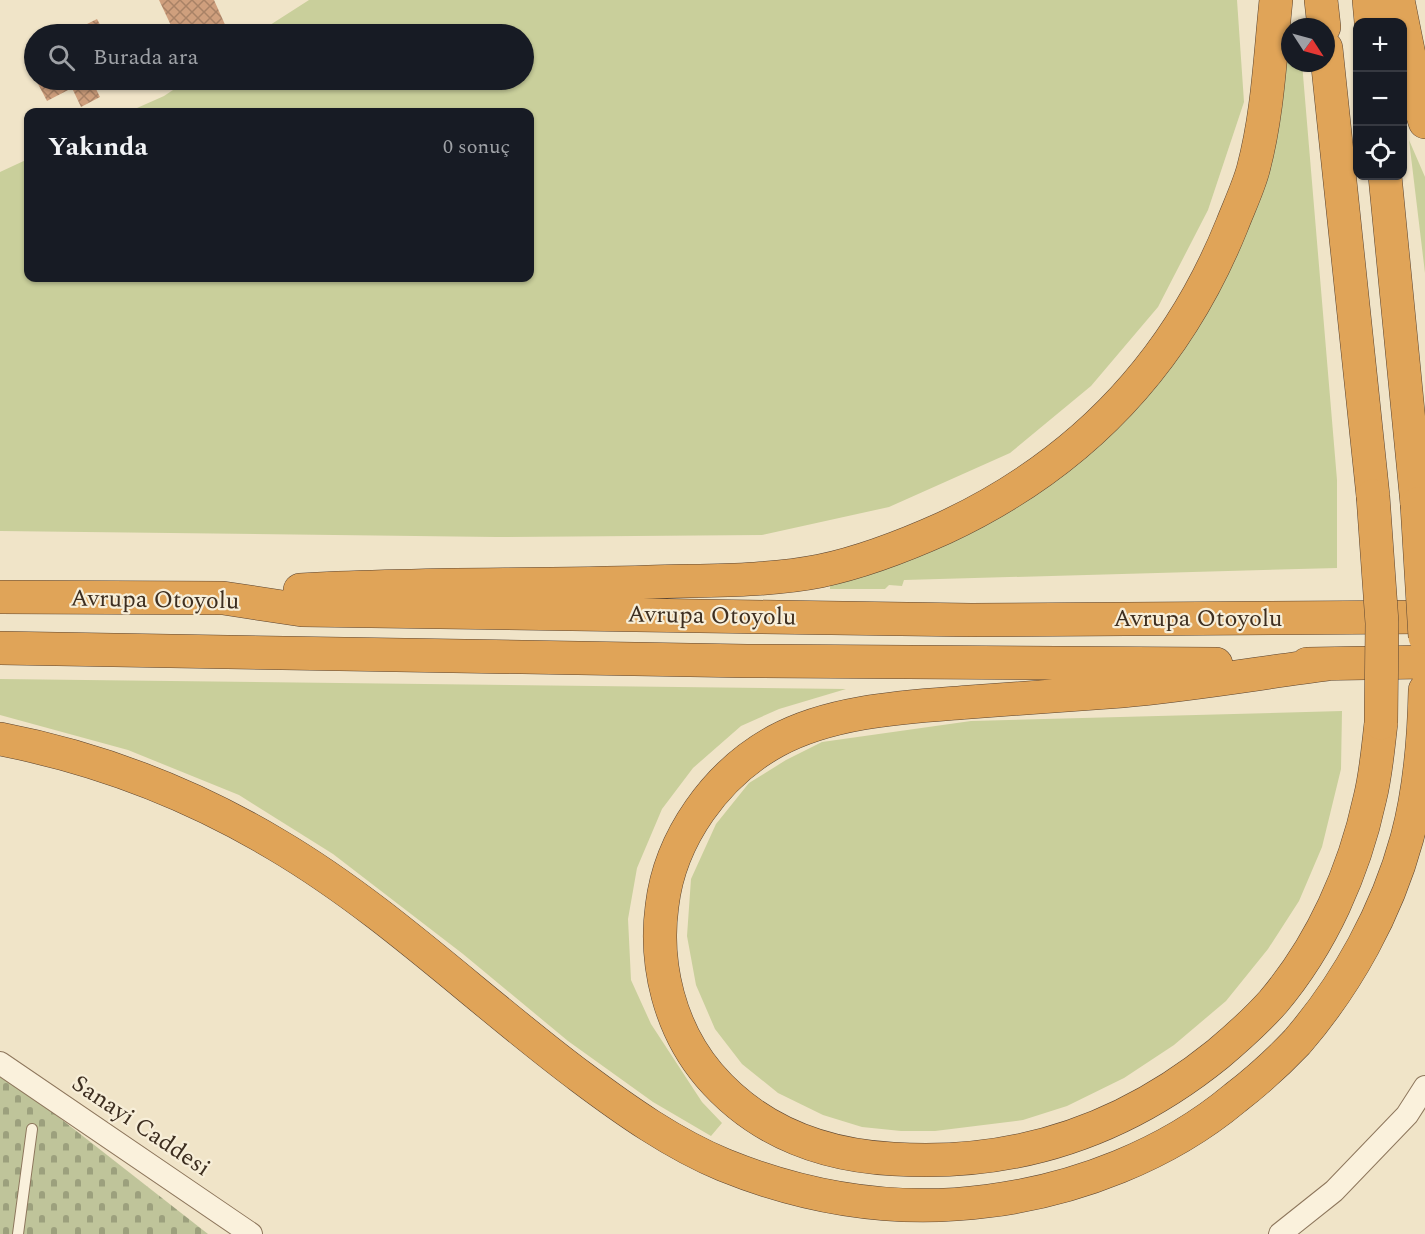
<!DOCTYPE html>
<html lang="tr">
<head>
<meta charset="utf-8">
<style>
  body { margin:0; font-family:Spectral,serif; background:#242831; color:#f1f3f6 }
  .controls { position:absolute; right:18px; top:18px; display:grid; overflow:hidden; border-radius:12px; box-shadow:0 2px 4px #0004 }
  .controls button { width:54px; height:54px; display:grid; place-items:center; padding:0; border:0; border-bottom:2px solid #363941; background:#171b24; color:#f1f3f6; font:30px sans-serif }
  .compass { position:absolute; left:1281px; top:18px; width:54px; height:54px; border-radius:50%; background:#171b24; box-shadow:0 2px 4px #0004; rotate:126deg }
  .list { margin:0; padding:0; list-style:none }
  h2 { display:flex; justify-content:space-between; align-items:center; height:78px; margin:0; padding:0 24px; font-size:26px }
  h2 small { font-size:20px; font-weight:400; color:#9ea1a6 }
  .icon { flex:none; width:33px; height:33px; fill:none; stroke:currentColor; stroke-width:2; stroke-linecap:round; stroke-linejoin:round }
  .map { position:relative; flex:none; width:1425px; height:1234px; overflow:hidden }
  .search { position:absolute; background:#171b24; box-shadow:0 2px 4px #0004; left:24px; top:24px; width:510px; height:66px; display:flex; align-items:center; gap:15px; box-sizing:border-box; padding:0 21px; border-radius:33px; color:#9ea1a6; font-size:22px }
  .panel { position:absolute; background:#171b24; box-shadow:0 2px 4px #0004; left:24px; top:108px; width:510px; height:174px; border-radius:12px }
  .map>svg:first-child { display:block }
  .grass { fill:#c9cf9b }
  .cemetery { fill:url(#cemetery-stones) }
  .building { fill:url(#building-cross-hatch) }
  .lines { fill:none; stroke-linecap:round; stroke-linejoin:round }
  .service-casing { stroke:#8d765c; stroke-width:12 }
  .minor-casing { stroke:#8d765c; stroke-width:24 }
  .motorway-casing { stroke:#5b4430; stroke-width:34 }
  .service { stroke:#faf1dc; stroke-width:10 }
  .minor { stroke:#faf1dc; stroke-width:22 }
  .motorway { stroke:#e0a458; stroke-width:33 }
  .motorway-bridge-casing { stroke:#5b4430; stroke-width:34; stroke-linecap:butt }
  .motorway-bridge { stroke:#e0a458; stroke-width:33 }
  .labels { text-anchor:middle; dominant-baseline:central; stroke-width:4.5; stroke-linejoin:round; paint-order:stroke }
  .street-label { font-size:24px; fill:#3d2e20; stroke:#f7eed8 }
</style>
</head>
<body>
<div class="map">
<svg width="1425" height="1234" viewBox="0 0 1425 1234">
  <defs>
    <pattern id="cemetery-stones" width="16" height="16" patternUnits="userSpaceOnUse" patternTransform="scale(1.5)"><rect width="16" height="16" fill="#bfc49a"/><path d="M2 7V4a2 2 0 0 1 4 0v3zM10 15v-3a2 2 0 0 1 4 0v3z" fill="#9ca07d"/></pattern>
    <pattern id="building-cross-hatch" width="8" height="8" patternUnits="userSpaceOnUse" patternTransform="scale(1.5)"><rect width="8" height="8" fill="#cf9f7d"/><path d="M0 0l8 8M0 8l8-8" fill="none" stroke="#a98266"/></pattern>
  </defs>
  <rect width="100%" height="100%" fill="#f0e4c8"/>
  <!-- grass -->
  <path class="grass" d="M309 0H1237L1244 102 1208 210 1158 307 1091 386 1010 453 889 507 762 535 496 537 0 531V172L28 159V278H530V112H128L164 96 188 80H524V34H256Z
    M1285 43H1290V63H1302L1337 480V568L904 580 902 586 889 585 885 589H830V580L939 544 1178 348Z
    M1409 140 1425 177V273Z
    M0 679 846 689 779 709 741 726 693 768 662 809 637 868 628 919 631 980 651 1024 702 1102 722 1123 711 1136 653 1102 568 1041 463 954 333 854 239 795 128 750 0 715Z
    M1342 711 1341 769 1322 847 1299 901 1268 949 1226 1001 1174 1045 1124 1078 1067 1106 1023 1120 935 1131H901L862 1127 823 1115 778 1093 742 1064 715 1029 696 985 687 936 691 879 716 824 749 783 786 760 822 742 971 721Z"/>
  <!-- cemetery -->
  <path class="cemetery" d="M0 1077 15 1083 208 1234H0Z"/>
  <!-- building -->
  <path class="building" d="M159 0H214L227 29 215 34H175Z
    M97 19 105 34H67Z
    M34 51V77L24 57Z
    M36 80H100L93 83 100 97 81 107 72 88 47 101Z"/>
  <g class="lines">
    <!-- service casing -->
    <g class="service-casing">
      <path id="service" d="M18 1234 32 1129"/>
    </g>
    <!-- minor casing -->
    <g class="minor-casing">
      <path id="minor" d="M0 1063 251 1234
        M1280 1234 1334 1191 1407 1115 1425 1087"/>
    </g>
    <!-- motorway casing -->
    <g class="motorway-casing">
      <path id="motorway" d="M1321 0 1324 27
        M1369 0 1371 22
        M1398 0 1418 100 1425 122
        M1326 48 1373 496
        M1385 176 1417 504
        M300 590C416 583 532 586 649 582 705 580 764 582 820 571 863 562 904 546 944 528 1079 465 1176 364 1232 225 1239 207 1248 188 1253 170 1268 114 1270 57 1276 0
        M0 597 223 598 302 610 971 620 1425 617
        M0 648 747 661 1216 664
        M1307 664 1425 662
        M1329 664C1259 673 1191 685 1122 691 1071 695 1021 698 970 702 907 707 833 710 776 741 716 774 670 838 662 906 654 965 670 1029 709 1075 757 1131 820 1155 893 1159 1014 1167 1123 1131 1218 1054 1237 1038 1256 1021 1273 1002 1322 944 1354 872 1370 798 1376 774 1378 748 1381 723
        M0 739C98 758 192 794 277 845 387 910 479 1001 581 1077 625 1110 673 1144 724 1165 808 1199 898 1213 988 1201 1076 1190 1167 1155 1235 1098 1257 1081 1278 1062 1297 1042 1347 984 1387 912 1407 838 1420 790 1424 739 1425 690"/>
    </g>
    <!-- service -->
    <use href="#service" class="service"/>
    <!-- minor -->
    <use href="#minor" class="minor"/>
    <!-- motorway -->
    <use href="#motorway" class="motorway"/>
    <!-- motorway-bridge casing -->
    <g class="motorway-bridge-casing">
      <path id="motorway-bridge" d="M1373 496 1382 623 1381 723
        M1417 504 1425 637"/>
    </g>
    <!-- motorway-bridge -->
    <use href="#motorway-bridge" class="motorway-bridge"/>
  </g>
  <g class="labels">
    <!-- street labels -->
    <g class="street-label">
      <text transform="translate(155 600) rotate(1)">Avrupa Otoyolu</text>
      <text transform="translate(712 616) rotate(1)">Avrupa Otoyolu</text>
      <text x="1198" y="619">Avrupa Otoyolu</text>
      <text transform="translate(141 1126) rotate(34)">Sanayi Caddesi</text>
    </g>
  </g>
</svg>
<div class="controls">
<button>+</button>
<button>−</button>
<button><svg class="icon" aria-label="locate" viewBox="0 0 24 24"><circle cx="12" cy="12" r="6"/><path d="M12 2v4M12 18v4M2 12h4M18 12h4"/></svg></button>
</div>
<svg class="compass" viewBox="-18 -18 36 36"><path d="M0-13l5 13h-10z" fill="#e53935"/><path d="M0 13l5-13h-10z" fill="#9ea1a6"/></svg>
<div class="search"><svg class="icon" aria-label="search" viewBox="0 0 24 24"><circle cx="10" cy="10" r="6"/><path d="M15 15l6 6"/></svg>Burada ara</div>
<section class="panel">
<h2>Yakında<small>0 sonuç</small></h2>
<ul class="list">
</ul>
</section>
</div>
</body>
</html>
